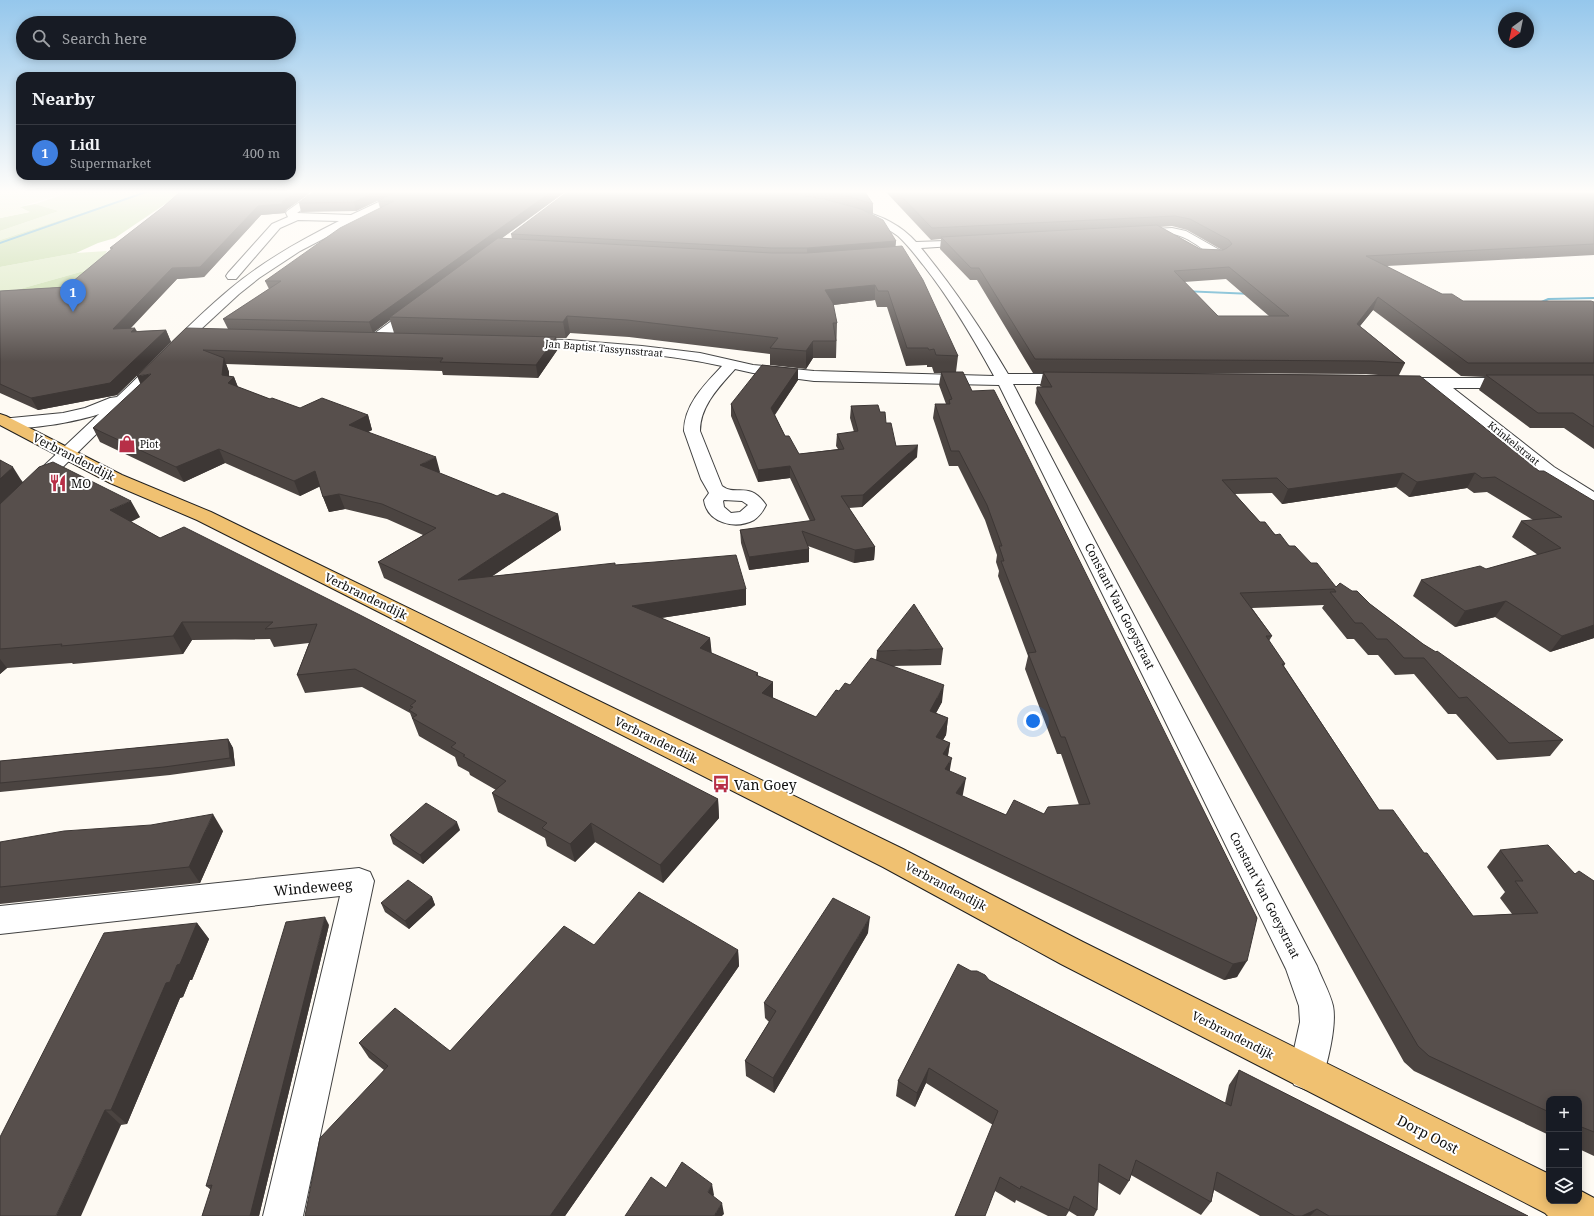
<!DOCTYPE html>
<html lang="en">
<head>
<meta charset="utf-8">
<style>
  body { margin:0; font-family:"Noto Serif",serif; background:#20242c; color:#f1f3f6 }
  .controls { position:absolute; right:12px; bottom:12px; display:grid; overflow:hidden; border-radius:8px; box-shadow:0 2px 10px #0003 }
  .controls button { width:36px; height:36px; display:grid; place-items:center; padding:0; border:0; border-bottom:1px solid #363941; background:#171b24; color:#f1f3f6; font:20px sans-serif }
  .compass { position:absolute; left:1498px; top:12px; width:36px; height:36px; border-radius:50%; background:#171b24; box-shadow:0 2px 10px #0003; rotate:213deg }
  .you { position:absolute; left:1033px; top:721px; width:14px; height:14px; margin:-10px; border:3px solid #fff; border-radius:50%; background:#1a73e8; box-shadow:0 0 0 6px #1a73e833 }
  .badge { display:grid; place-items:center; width:26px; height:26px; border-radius:50%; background:#db2777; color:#fff; font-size:13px; font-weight:700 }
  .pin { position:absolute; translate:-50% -33px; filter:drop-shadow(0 1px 2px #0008) }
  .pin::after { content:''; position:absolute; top:21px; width:14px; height:12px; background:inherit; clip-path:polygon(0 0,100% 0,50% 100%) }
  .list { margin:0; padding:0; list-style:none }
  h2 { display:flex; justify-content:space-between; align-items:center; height:52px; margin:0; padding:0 16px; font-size:17px }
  h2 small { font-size:13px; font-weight:400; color:#9ea1a6 }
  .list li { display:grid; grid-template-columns:26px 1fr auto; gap:12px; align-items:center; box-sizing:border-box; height:56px; padding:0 16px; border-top:1px solid #363941 }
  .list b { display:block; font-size:15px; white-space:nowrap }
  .list p { margin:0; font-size:13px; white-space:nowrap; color:#9ea1a6 }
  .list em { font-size:13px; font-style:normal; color:#9ea1a6 }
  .icon { flex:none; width:22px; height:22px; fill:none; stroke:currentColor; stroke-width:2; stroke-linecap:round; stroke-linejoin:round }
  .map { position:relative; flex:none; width:1594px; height:1216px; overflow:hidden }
  .search { position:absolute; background:#171b24; box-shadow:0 2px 10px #0003; left:16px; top:16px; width:280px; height:44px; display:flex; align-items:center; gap:10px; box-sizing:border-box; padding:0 14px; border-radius:22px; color:#9ea1a6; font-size:15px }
  .panel { position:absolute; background:#171b24; box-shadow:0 2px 10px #0003; left:16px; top:72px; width:280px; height:108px; border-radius:12px }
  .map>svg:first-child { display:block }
  .green { fill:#d8e7be }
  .forest { fill:#bfd79e }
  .pitch { fill:#e8efcf }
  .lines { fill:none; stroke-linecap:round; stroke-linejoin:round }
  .stream { fill:#46a2c5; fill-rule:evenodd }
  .minor-casing { stroke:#424242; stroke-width:2 }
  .major-casing { stroke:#202020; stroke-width:2 }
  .minor { fill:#fff; fill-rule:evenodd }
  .major { fill:#f0c171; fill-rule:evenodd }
  .wall { fill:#4b4441; fill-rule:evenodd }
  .shaded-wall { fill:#3d3735 }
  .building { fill:#574f4c; stroke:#3d3735; fill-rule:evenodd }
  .labels { text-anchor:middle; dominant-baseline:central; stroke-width:4; stroke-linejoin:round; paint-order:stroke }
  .far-street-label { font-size:10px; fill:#0f0f0f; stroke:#fff }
  .far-poi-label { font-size:10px; fill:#0f0f0f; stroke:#fff; text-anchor:start }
  .street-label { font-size:12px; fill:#0f0f0f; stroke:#fff }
  .poi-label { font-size:12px; fill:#0f0f0f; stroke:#fff; text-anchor:start }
  .near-poi-label { font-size:14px; fill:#0f0f0f; stroke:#fff; text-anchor:start }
  .near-street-label { font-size:14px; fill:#0f0f0f; stroke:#fff }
</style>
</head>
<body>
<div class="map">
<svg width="1594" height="1216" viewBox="0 0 1594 1216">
  <rect width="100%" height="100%" fill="#fefaf3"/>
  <!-- green -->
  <path class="green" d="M70 192H145L0 240V231L59 211 35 204Z
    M107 251 98 267 20 289 5 299 0 300V267L76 253Z"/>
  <!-- forest -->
  <path class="forest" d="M145 192H183L115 238 98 243 76 253 0 267V240Z
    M35 204 59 211 0 231V218L29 212 19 207Z
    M98 267 71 295 5 299 20 289Z"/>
  <!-- pitch -->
  <path class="pitch" d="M0 192H70L20 207 30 212 0 218Z"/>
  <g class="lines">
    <!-- stream -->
    <path class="stream" d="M143 192H149L0 244V242Z
      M1181 290 1253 293 1255 294 1253 295 1183 292H1181Z
      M1594 297V299L1549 300 1536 306 1532 305 1548 298Z"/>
    <!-- minor casing -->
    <g class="minor-casing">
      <path id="minor" d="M310 192H320L314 201 297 213 351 215 400 192H413L300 251 259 278 239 294 200 330 138 393 7 522 0 524V507L99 414C83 420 12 435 0 424L1 419 63 413 85 408 110 398 117 397C155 361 190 322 230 289 263 261 301 240 339 221L298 220 280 228 236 279H228L226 276 228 273 272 224 288 217 286 213 287 211 307 197Z
        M858 210C880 215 901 225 916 242L974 240 975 242 970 245 921 248C954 288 982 330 1008 374H1071L1076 376 1079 379 1076 382 1071 384H1013L1317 966C1322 979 1330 993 1333 1006 1337 1026 1327 1066 1320 1085L1307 1090 1294 1085 1289 1072 1300 1022 1299 1006 1286 969 1151 692 999 385 814 381 753 373 735 369C719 387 700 406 700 431L722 486C736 497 749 480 766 505 763 511 760 516 754 520 735 530 707 523 704 500L709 493 701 479 684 431C684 405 705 384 722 366 659 352 592 349 527 347L522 346 520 343 522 340 527 339 569 340 642 346 700 353 753 365 814 371 994 376C973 338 951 300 924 266 916 256 908 245 898 236 885 226 870 220 854 215L853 213ZM724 500 742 501 748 505 740 512 731 513 724 507 723 501Z
        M1172 228 1186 231 1225 253 1227 255C1221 263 1209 262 1200 259L1198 257 1200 255 1210 254C1199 247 1184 234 1170 234 1161 234 1138 239 1133 233L1138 230Z
        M417 305 422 306 423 309 422 312 381 342 376 343 371 342 369 339 371 336 412 306Z
        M1399 378H1513L1518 380 1521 383 1518 386 1513 388H1453L1554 467 1594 492V506L1587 504 1542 475 1434 388 1394 386 1391 383 1394 380Z
        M359 868 370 872 374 881 303 1216H263L340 896 0 934V906Z"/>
    </g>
    <!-- major casing -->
    <g class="major-casing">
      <path id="major" d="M0 414 6 416 122 475 211 512 903 849 1083 942 1549 1174V1201H1579V1190L1594 1198V1216H1548L1545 1213 1061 964 883 867 197 520 110 483 0 425Z"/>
    </g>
    <!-- minor -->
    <use href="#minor" class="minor"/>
    <!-- major -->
    <use href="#major" class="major"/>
  </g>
  <!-- wall -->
  <path class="wall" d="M180 192H309L306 196 286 210 285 213 261 215 204 277 177 279 131 328 137 331 166 330 171 342 117 395 38 410 0 393V291L66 287 111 250 110 248 163 207Z
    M313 192H565L502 238 512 239 511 234 779 192H865L873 204V214L862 210 896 241 895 247 958 356 956 372 972 391 1257 918 1237 977 1224 980 1207 972 384 578 378 562 423 535 387 519 345 509 329 512 323 497 320 486 300 496 225 463 184 482 100 442 93 428 228 329 223 319 269 289 265 281 380 208 378 201 389 195 356 211 301 212 299 203 312 193ZM834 202 846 205 859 209ZM875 300 877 307H887L906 366 927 365V367H932L934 373H941L939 385 946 404H935L933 418 949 466H958L985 520 997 555 996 562 999 571 998 576 1028 656 1025 669 1057 754H1061L1079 805 1044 814 1006 815 962 796 963 794 950 771 948 756 950 743 943 740 946 735 948 718 936 713 942 702 893 666 941 665 943 649 877 651 876 660 850 685 839 691 816 717 773 698V682L758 676V673L711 653 710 638 661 618 746 605V589L615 565 492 576 561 530 558 514 497 496 439 473 440 472 368 432 372 430 368 415 300 408 270 399 238 387 234 377 229 376V372L226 364 442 371 443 375 538 378 558 349 556 338H566L570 333 629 337 770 354V365L806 369 813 358H836L837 323 833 305ZM390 320 394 333 374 332Z
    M886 192H1594V255L1387 266 1442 294 1463 301 1594 302V449L1564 428H1530L1479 390 1485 377 1461 376 1373 310 1360 326 1405 363 1399 375 1539 471 1594 501V638L1550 652 1495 617 1455 627 1413 596 1421 580 1486 569 1538 555 1512 537 1521 521 1533 520 1487 492 1474 493 1467 488 1409 497 1396 487 1282 504 1272 493 1235 494 1260 522 1311 563 1336 587 1370 604 1423 644 1563 740 1550 756 1497 760 1456 714H1448L1414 674 1395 675 1378 655H1368L1354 639H1347L1322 608 1324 605 1252 608 1272 636 1269 641 1285 664 1284 666 1379 810 1424 853 1473 916 1512 914 1500 898 1505 892 1487 867 1500 850 1575 874 1594 881V1156L1579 1149V1099H1549V1135L1414 1071 1404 1062 1035 403 1037 387H1042L1040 386 1043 373H1033L977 280H970L940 249 941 239 931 240ZM1172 226 1187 230 1222 250 1200 249 1160 227ZM1226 279 1269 316H1218L1184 282ZM1144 373 1366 374 1378 375Z
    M798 369V380L775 415 785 436 799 454 838 449 836 446 837 434 854 432 850 418 851 406 880 412 896 446 917 457 862 507 849 508 875 547 874 560 854 563 808 546 809 549V562L749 570 741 543 740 530 810 521 790 478 758 482 731 416V404Z
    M0 460 23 482 140 517 131 522 160 538 718 799 719 818 663 883 595 842 575 862 547 846 545 838 498 812 492 793 496 790 470 775 469 772 458 766 455 757 419 736 410 713 362 687 305 693 297 675 309 643 274 647 270 639 192 640 183 654 73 664 72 663 7 668 0 674Z
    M228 739 233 748 235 766 170 775 0 792V761Z
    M460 830 423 864 393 844 390 835Z
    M223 831 200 883 0 904V842Z
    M432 897 435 905 409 929 385 912 381 903Z
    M197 923 209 939 192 980H190L183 997 180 998 127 1124 121 1125 0 1216Z
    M329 925 259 1216H202L211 1190 206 1186Z
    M868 933 774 1093 746 1076 745 1061 769 1022 765 1018 764 1003Z
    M594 945 738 950 739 966 565 1216H305L384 1070 369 1058 359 1043 450 1051Z
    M989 980 1225 1103 1229 1085 1239 1070 1528 1216H1260L1214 1190 1211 1202 1201 1215 1131 1175 1129 1181 1120 1195 1098 1182 1097 1210 1094 1216H1077L1069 1211 1066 1216H1048L1016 1200 1015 1203 995 1191 993 1125 926 1083 915 1107 896 1096 898 1081Z"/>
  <!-- shaded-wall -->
  <path class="shaded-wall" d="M296 192H309L306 196 286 210 285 213 261 215 204 277 177 279 119 340 113 329 172 268 258 206 283 201Z
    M375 192H396L356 211 354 202Z
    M551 192H565L394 317H390V320L373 333 369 322Z
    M896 241 895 251 807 258V248Z
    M875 285V300L825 306V290Z
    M1378 297 1373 310 1351 337 1357 324Z
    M567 316 570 333 566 338 563 322Z
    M135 328 141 339 131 332Z
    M166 330 171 342 117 395 38 410 31 398Z
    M556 337 558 349 538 378 536 365Z
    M813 341V358L806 369V351Z
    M224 358 229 372 228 383 234 377 239 390 234 396 222 375Z
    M798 369V380L771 420V408Z
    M151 374 143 390 137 376Z
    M368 415 372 430 354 439 349 425Z
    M918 445 917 457 862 507 863 495Z
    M219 449 225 463 184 482 176 467Z
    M436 457 440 472 425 480 420 465Z
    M790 466V478L758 482V470Z
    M13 467 23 483 0 505V479Z
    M315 471 321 486 300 496 294 481Z
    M1403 473 1396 487 1282 504 1288 489Z
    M1475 473 1467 488 1409 497 1417 482Z
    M339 494 345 509 329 512 323 497Z
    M131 501 140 517 119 527 110 510Z
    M558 514 561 530 463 596 458 580Z
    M875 547 874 560 854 563 855 550Z
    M809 549V562L749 570V557Z
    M746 589V605L634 622 632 606Z
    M1506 601 1495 617 1455 627 1465 611Z
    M182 622 192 640 183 654 173 636Z
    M1594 625V638L1550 652 1562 636Z
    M710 638 712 655 700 648Z
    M0 659 7 668 0 674Z
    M773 682V698L762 693Z
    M944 685 942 702 928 728 930 711Z
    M948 718 946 735 934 754 936 737Z
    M228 739 233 748 235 766 230 758Z
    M950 743 947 760 943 754Z
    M952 758 949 775 945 769Z
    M966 778 963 794 954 810 956 793Z
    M718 799 719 818 663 883 660 865Z
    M213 814 223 831 200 883 189 867Z
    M457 822 460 830 423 864 420 855Z
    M591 823 595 842 575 862 570 844Z
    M432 897 435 905 409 929 405 921Z
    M325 917 329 925 259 1216H250Z
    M870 917 868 933 774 1093 773 1078Z
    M197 923 209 939 192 980H190L183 997 180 998 127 1124 111 1110 166 983 177 965Z
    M738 950 739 966 565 1216H550Z
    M1247 961 1237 977 1224 980 1233 964Z
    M929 1068 926 1083 915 1107 917 1093Z
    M105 1110 121 1125 81 1216H56Z
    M712 1184 714 1195 710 1202 708 1192Z
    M722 1203 724 1214 722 1216H714Z
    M1317 1209 1310 1216H1302Z"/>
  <!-- building -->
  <path class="building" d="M180 192H296L283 201 282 204 258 206 200 267 172 268 113 329 135 328 131 332 166 330 110 383 31 398 0 384V291L66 287 113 248H110L163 207Z
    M313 192H375L354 202 299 203 312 193Z
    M396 192H551L369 322 223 319 281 281H265L340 228 394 201H378Z
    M567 192H778L824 199 861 209 883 220 896 241 807 248H772L511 234Z
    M828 192H865L873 204 847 196Z
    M897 192H1508L1531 194 1570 193 1594 195V244L1366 256 1442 294H1452L1463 301H1591L1594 302V363H1468L1378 297 1357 324 1405 363 1372 361 1035 359 979 268H971L941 237 1157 225 1200 249 1223 250 1227 248 1232 244 1229 240 1190 219 1175 216 932 228ZM1229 267 1289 316H1218L1174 271Z
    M498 238 772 253H807L902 246 923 280 958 356 936 355 934 349 929 350 928 348H907L888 291H878L875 285 825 290 833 303 837 323H833L836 341H813L806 351 770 348 778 338 627 320 567 316 563 322 390 317Z
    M186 328 556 337 536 365 440 362 443 358 203 350 224 358 222 375 234 377 228 383 270 399 272 398 300 408 322 398 368 415 349 425 436 457 420 465 497 496 503 493 558 514 458 580 615 563V565L655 562 736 555 746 589 632 606 710 638 700 648 758 673 756 675 773 682 762 693 816 717 836 690 839 691 845 683 850 685 871 658 944 685 930 711 948 718 936 737 950 743 943 754 952 758 945 769 966 778 956 793 1006 815 1014 800 1044 814 1048 807 1090 804 1065 737H1061L1028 653 1036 652 1001 561H1004L999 546H1002L987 505 959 451H951L935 404H950L949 400 952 399 941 372H963L972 391 994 390 1027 455 1257 918 1247 961 1233 964 1216 956 378 562 436 528 382 504 339 494 323 497 315 471 294 481 219 449 176 467 93 428 151 374 137 376Z
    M762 365 798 369 771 408 785 436H789L799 454 844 449 837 434 858 431 851 406 878 405 880 412H885L886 423H891L896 446 918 445 863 495 841 496 875 547 855 550 802 531 809 549 749 557 740 530 815 520 790 466 758 470 731 404Z
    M1043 372 1420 376 1539 471H1544L1594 501V625L1562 636 1506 601 1465 611 1421 580 1480 566 1486 569 1561 548 1521 521 1562 517 1495 477 1482 478 1475 473 1417 482 1403 473 1288 489 1277 478 1222 480 1260 522H1265L1275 535 1280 534 1289 546H1295L1311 563H1317L1336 587 1340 583 1352 591H1357L1370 604 1423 644 1436 652 1437 651 1563 740 1509 743 1467 697 1459 698 1424 658H1404L1387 639H1377L1362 623H1355L1330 592H1336L1334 589 1240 593 1272 636H1266L1285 664H1282L1379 810H1393L1424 853H1427L1473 916 1538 913 1515 881H1523L1500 850 1548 845 1575 874 1579 871 1594 881V1132L1579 1126V1099H1549V1112L1429 1056 1418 1046 1037 389V387H1052Z
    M1486 375H1594V427L1573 413H1538Z
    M0 460 13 467 0 479Z
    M53 462 131 501 110 510 160 538 184 527 360 615 718 799 660 865 591 823 570 844 542 828 547 823 492 793 506 781 463 756 465 755 451 747 456 743 412 718 417 715 409 710 413 707 410 706 416 701 355 669 297 675 317 624 265 629 273 622H182L173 636 61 646 62 644 0 649V504L39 467Z
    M914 604 943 649 877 651Z
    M228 739 230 758 164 767 0 783V761Z
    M426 803 457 822 420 855 390 835Z
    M213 814 189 867 0 887V842L64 831 151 825Z
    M408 880 432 897 405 921 381 903Z
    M639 892 738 950 550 1216H305L320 1138 388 1066 359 1043 395 1008 450 1051 564 926 594 945Z
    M833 898 870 917 773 1078 745 1061 776 1011 764 1003Z
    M325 917 250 1216H202L212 1185 206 1186 286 922Z
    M197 923 180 964 177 965 170 982 166 983 111 1110H105L56 1216H0V1137L104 933Z
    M958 964 971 971H977L985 975 989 980 1231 1106 1239 1070 1528 1216H1329L1317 1209 1302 1216H1295L1217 1172 1211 1202 1136 1160 1129 1181 1099 1164 1097 1210 1074 1196 1069 1210 1021 1186 1020 1189 1000 1177 985 1216H955L998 1111 929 1068 917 1093 898 1081Z
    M682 1162 712 1184 708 1192 722 1203 714 1216H625L651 1177 666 1188Z"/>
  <!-- sky -->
  <linearGradient id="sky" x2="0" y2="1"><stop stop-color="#95c7ec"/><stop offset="0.53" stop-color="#fffdfa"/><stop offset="1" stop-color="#fffdfa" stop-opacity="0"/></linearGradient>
  <rect width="1594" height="362" fill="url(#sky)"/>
  <!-- icons -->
  <defs>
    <g id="shop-bare" transform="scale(1.38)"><path d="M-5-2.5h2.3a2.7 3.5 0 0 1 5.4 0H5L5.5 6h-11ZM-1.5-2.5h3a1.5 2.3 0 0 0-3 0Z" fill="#b72f47" stroke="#fff" stroke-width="2.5" paint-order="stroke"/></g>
    <g id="restaurant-bare" transform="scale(1.38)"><path d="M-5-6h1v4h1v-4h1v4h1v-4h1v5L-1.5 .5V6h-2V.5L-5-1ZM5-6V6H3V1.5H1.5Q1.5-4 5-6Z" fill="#b72f47" stroke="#fff" stroke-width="2.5" paint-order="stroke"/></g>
    <g id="bus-bare" transform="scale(1.38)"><path d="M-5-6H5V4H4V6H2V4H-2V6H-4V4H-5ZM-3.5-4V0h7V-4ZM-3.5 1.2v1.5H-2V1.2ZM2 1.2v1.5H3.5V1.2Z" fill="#b72f47" stroke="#fff" stroke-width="2.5" paint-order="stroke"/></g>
  </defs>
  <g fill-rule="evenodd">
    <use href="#shop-bare" x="127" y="444"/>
    <use href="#restaurant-bare" x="58" y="483"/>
    <use href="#bus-bare" x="721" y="784"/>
  </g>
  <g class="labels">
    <!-- far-street labels -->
    <g class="far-street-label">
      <text transform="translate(604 348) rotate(5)">Jan Baptist Tassynsstraat</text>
      <text transform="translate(1514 443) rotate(39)">Krinkelstraat</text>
    </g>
    <!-- far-poi labels -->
    <g class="far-poi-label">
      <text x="140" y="444">Piot</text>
    </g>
    <!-- street labels -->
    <g class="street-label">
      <text transform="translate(74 457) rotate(27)">Verbrandendijk</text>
      <text transform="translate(366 596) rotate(26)">Verbrandendijk</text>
      <text transform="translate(1120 606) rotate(63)">Constant Van Goeystraat</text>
      <text transform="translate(656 740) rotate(26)">Verbrandendijk</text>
      <text transform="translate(946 886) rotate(28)">Verbrandendijk</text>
      <text transform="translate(1265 895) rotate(63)">Constant Van Goeystraat</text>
      <text transform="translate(1233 1035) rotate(27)">Verbrandendijk</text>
    </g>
    <!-- poi labels -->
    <g class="poi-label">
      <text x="71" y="483">MO</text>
    </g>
    <!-- near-poi labels -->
    <g class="near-poi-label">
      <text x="734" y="784">Van Goey</text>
    </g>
    <!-- near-street labels -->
    <g class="near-street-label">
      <text transform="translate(313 887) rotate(-5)">Windeweeg</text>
      <text transform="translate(1428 1134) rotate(27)">Dorp Oost</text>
    </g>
  </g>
</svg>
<div class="controls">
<button>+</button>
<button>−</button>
<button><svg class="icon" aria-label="layers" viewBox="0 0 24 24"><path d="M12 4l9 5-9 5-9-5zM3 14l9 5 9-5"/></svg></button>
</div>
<svg class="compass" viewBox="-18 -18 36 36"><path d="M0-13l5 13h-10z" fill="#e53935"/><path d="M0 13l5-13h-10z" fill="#9ea1a6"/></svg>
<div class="you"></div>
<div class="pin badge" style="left:73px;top:312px;background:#3f7fe0">1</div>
<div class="search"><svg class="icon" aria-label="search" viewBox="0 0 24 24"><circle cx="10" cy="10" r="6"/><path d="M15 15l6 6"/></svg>Search here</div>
<section class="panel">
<h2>Nearby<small></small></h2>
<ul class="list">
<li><span class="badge" style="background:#3f7fe0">1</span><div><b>Lidl</b><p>Supermarket</p></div><em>400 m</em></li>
</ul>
</section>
</div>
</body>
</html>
